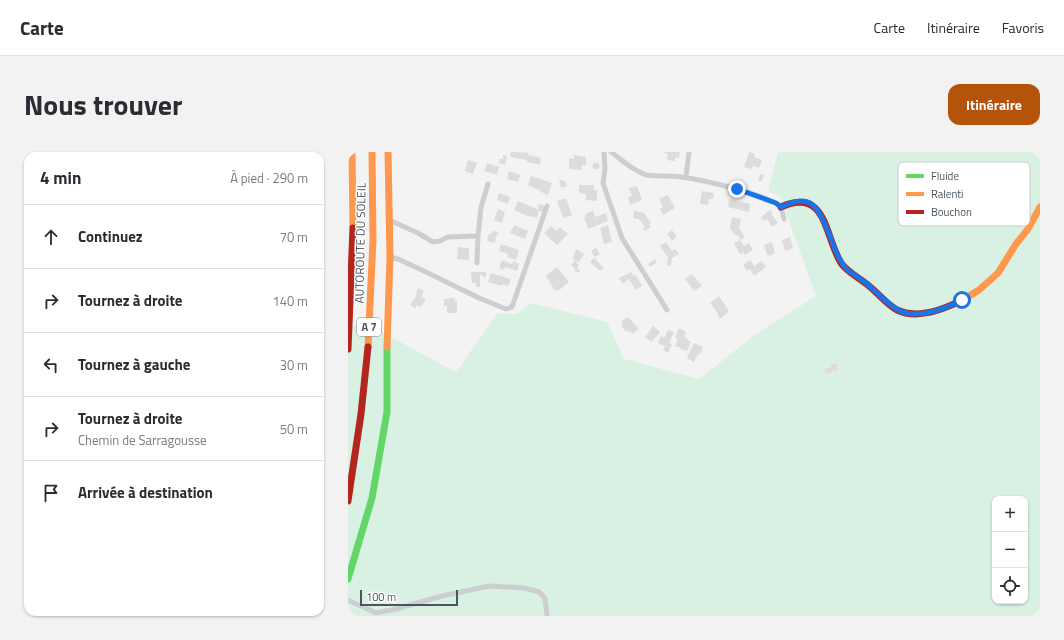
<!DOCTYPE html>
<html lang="fr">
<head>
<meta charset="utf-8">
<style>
  body { margin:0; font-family:"Titillium Web",sans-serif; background:#f2f2f3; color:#2b2b33 }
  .controls { position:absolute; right:12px; bottom:12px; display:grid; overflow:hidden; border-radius:8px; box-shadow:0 1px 3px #0004 }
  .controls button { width:36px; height:36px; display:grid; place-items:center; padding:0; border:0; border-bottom:1px solid #e1e1e2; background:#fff; color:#2b2b33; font:20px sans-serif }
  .scale { position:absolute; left:12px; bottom:10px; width:98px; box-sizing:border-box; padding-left:4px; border:2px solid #49555f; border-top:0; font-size:11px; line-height:14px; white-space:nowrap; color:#49555f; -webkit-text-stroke:3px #fff; paint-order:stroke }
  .stop { position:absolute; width:12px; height:12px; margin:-9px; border:3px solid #1a73e8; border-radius:50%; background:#fff }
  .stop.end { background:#1a73e8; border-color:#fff; box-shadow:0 1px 4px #0008 }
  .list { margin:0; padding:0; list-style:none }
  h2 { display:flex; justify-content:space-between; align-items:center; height:52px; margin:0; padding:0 16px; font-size:17px }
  h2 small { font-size:13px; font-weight:400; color:#7c7c81 }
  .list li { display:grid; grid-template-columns:26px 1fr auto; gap:12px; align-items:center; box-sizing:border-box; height:64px; padding:0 16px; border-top:1px solid #e1e1e2 }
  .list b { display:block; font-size:15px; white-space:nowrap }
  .list p { margin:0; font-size:13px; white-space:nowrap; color:#7c7c81 }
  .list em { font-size:13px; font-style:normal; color:#7c7c81 }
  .icon { flex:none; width:22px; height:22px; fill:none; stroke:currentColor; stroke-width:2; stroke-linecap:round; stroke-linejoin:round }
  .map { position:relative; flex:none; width:692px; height:464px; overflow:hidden; border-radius:12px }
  header { display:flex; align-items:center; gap:24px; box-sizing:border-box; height:56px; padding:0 20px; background:#fff; border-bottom:1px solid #e1e1e2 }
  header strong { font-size:19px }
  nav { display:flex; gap:22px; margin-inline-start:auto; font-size:14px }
  .intro { display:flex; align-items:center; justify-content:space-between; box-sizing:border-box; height:96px; padding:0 24px }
  h1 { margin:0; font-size:28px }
  .button { padding:10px 18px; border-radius:12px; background:#b45309; color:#fff; font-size:14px; font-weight:700 }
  main { display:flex; gap:24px; padding:0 24px }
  aside { flex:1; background:#fff; border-radius:12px; box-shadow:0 1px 3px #0004 }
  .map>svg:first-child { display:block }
  .green { fill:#d8f1e2; fill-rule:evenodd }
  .building { fill:#dcdcdd }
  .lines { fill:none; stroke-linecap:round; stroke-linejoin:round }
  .street { stroke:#ccced0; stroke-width:5 }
  .fast { stroke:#63d668; stroke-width:7 }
  .slow { stroke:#ff974d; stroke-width:7 }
  .jam { stroke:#b3261e; stroke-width:7 }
  .route { stroke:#1a73e8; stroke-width:5 }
  .labels { text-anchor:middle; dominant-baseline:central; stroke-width:3; stroke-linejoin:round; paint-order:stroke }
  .shield { fill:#fff; stroke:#80888f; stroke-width:1 }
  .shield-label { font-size:11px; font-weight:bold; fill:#49555f }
  .street-label { font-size:12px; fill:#49555f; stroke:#fff }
  .key { fill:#fff; stroke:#c8cccf; stroke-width:1 }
  .key-label { font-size:11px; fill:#49555f }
</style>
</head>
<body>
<header>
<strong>Carte</strong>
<nav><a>Carte</a><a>Itinéraire</a><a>Favoris</a></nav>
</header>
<div class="intro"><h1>Nous trouver</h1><a class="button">Itinéraire</a></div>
<main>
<aside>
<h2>4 min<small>À pied · 290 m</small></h2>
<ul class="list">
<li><svg class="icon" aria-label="ahead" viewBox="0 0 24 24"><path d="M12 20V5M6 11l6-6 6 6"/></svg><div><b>Continuez</b></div><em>70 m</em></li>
<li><svg class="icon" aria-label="right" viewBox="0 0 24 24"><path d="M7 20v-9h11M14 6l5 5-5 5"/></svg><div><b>Tournez à droite</b></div><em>140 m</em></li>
<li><svg class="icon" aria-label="left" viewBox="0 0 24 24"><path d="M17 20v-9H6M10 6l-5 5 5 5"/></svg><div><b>Tournez à gauche</b></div><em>30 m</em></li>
<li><svg class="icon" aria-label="right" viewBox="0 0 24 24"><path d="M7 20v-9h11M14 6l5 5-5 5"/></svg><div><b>Tournez à droite</b><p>Chemin de Sarragousse</p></div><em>50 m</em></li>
<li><svg class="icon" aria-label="arrive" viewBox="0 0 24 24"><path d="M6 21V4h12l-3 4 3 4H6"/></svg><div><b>Arrivée à destination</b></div></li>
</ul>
</aside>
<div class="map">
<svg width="692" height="464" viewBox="0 0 692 464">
  <rect width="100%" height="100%" fill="#f3f3f3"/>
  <!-- green -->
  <path class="green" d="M430 0H692V464H0V173L30 178 108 220 149 162H169L183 151 259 170 276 207 351 227 408 182 468 144 432 44 420 39ZM647 347H677V449H647Z"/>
  <!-- building -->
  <path class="building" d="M163 0 181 1 180 3 193 6 192 13 179 10V8L162 5Z
    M314 0H332L331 6H327V9L319 8 320 2Z
    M401 0 407 2 406 5 414 8 411 16 405 14 404 17 396 15Z
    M155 3 159 4 157 13 151 11 152 7H155Z
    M226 3 238 5V13H234V18L221 17V6L226 7Z
    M120 8 129 11 125 22 117 19Z
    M244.5 14a3.5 3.5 0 1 1 7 0a3.5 3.5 0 1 1-7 0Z
    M139 11 151 15 149 23 136 19Z
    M161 19 172 23 170 30 159 27Z
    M412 22 416 23 414 29H410Z
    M183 24 204 31 200 43 193 40V39L180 33Z
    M211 28 217 29 219 34 213 36Z
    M231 33H246V38H249V49L238 48V42L231 41Z
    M289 34 294 48 282 53 280 45 284 44 281 36Z
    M354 39 366 41 365 47H361L360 53 352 52Z
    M151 41 162 45 160 52 149 48Z
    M320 43 327 56 315 63 312 57 315 55 311 47Z
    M218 46 224 63 215 66 209 49Z
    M381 47 402 52 401 60 380 55Z
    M170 49 191 58 189 66 182 64V65L166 58Z
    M191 52 197 54 195 60 191 59 190 55Z
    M150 57 157 60 154 71 146 68Z
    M422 58 425 62 424 63 430 71 424 75 419 67 416 69 413 65Z
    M245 59 247 65 258 61 260 69 240 77 236 65H238L237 62Z
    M286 59 296 61 303 71 301 73 303 75 297 79 295 76 297 75 291 67 285 66Z
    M384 65 393 67 391 76 397 85 393 88 390 83 388 84 382 76Z
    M166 73 180 79 177 87 162 81Z
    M260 73 264 90 256 92 252 76Z
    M203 74 209 79 212 75 220 82 209 93 196 81Z
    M324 78 329 85 324 89 319 82Z
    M145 79 150 80V84L148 83 147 91 139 89 141 82H144Z
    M442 85 445 96 437 99 434 88Z
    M392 88 396 94 401 91 405 98 397 103 395 100 392 102 386 92Z
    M318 90 324 99 327 97 331 102 324 106 323 114 319 113 320 106 312 94Z
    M424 90 427 101 421 104V103H419L416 93Z
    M153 92 171 98 168 108 159 105 160 102 151 99Z
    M110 95 121 96V108L109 107Z
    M248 96 252 102 247 105 243 99Z
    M228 97 236 102 231 110 229 109 228 111 231 113 229 117 232 118 231 121 226 118 227 116 223 113 227 108 225 107Z
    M246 106 256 116 252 119 242 110Z
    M307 107 309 110 302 115 300 112Z
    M154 108 164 112 165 109 171 112 169 119 157 115 156 118 151 116Z
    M402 108 406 114 414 109 418 115 406 124 402 117 399 119 395 113Z
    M209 115 221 130 210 139 209 138 207 139 198 124Z
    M123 120H136L139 121 137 126 135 125 134 123H132V135H128V131H124Z
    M283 120 286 124 288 123 294 134 288 138 281 127 275 132 271 126Z
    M143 121 163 127 160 134 155 132 154 134 140 130Z
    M344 122 354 134 346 139 337 127Z
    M70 136 76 139 73 145 78 147 73 155 69 153 67 156 62 153 69 143 67 142Z
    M371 144 381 159 372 167 370 164 371 163 362 151Z
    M101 146H107V149H109V161H99V154H96V147H101Z
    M280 165 291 177 284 182 282 179 280 180 278 178 277 179 273 173 275 172 273 169Z
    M305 174 312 180 303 190 297 185Z
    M331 176 338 180 336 185 340 187 339 188 343 190 339 199 332 197 333 196 327 194 330 187 327 185Z
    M320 178 326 180 321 191 324 192 320 201 315 198 317 194 310 191 313 184 316 186Z
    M346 191 355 195 352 202 350 201 346 210 339 206Z
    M483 212H489V219H483V221H477V216H483Z"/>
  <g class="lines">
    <!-- street -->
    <path class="street" d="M256 0 257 17 255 31 274 86 319 158
      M263 0C273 7 286 20 299 23 310 25 322 23 333 25 355 28 418 42 433 55L436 67
      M338 25 341 0
      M41 68 70 81 85 90 92 89 100 85 130 84
      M42 105 50 107 78 120 131 146 158 157 164 155 199 54
      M129 111 130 84 133 55 140 32
      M0 448 28 461 48 457 94 444 141 434 176 436 191 440 197 446 199 464"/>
    <!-- fast -->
    <path class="fast" d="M0 427 24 346 39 260V195"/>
    <!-- slow -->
    <path class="slow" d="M4 0 5 76
      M616 147 631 138 650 121 668 92 680 77 692 55
      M20 195 25 88 24 0
      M39 195 42 105 40 0"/>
    <!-- jam -->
    <path class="jam" d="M433 55C479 35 476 83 493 111 500 121 512 126 521 134 530 141 538 152 549 158 570 168 597 157 616 147
      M0 197 5 76
      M0 349 13 262 20 195"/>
  </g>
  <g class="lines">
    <!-- route -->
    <path class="route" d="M389 37 428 51 433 55C442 51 453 46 462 51 476 59 484 94 492 108 499 121 509 123 519 132 529 140 538 151 550 158 568 168 597 157 614 148"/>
  </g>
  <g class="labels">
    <!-- shield labels -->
    <rect class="shield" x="9" y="166" width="24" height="18" rx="3"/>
    <g class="shield-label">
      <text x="21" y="175">A 7</text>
    </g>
    <!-- street labels -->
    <g class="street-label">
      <text transform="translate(12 91) rotate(-89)">AUTOROUTE DU SOLEIL</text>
    </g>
  </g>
  <!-- legend -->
  <rect x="550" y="10" width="132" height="64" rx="6" class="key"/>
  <rect x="558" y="22" width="18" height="4" fill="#63d668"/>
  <rect x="558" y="40" width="18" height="4" fill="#ff974d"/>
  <rect x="558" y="58" width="18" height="4" fill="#b3261e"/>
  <g class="key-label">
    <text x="583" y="28">Fluide</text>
    <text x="583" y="46">Ralenti</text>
    <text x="583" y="64">Bouchon</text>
  </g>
</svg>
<div class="controls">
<button>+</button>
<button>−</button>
<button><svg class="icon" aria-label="locate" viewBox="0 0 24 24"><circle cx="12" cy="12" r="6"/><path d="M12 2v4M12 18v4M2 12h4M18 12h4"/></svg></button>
</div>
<div class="scale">100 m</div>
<div class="stop" style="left:614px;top:148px"></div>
<div class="stop end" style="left:389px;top:37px"></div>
</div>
</main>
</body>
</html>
